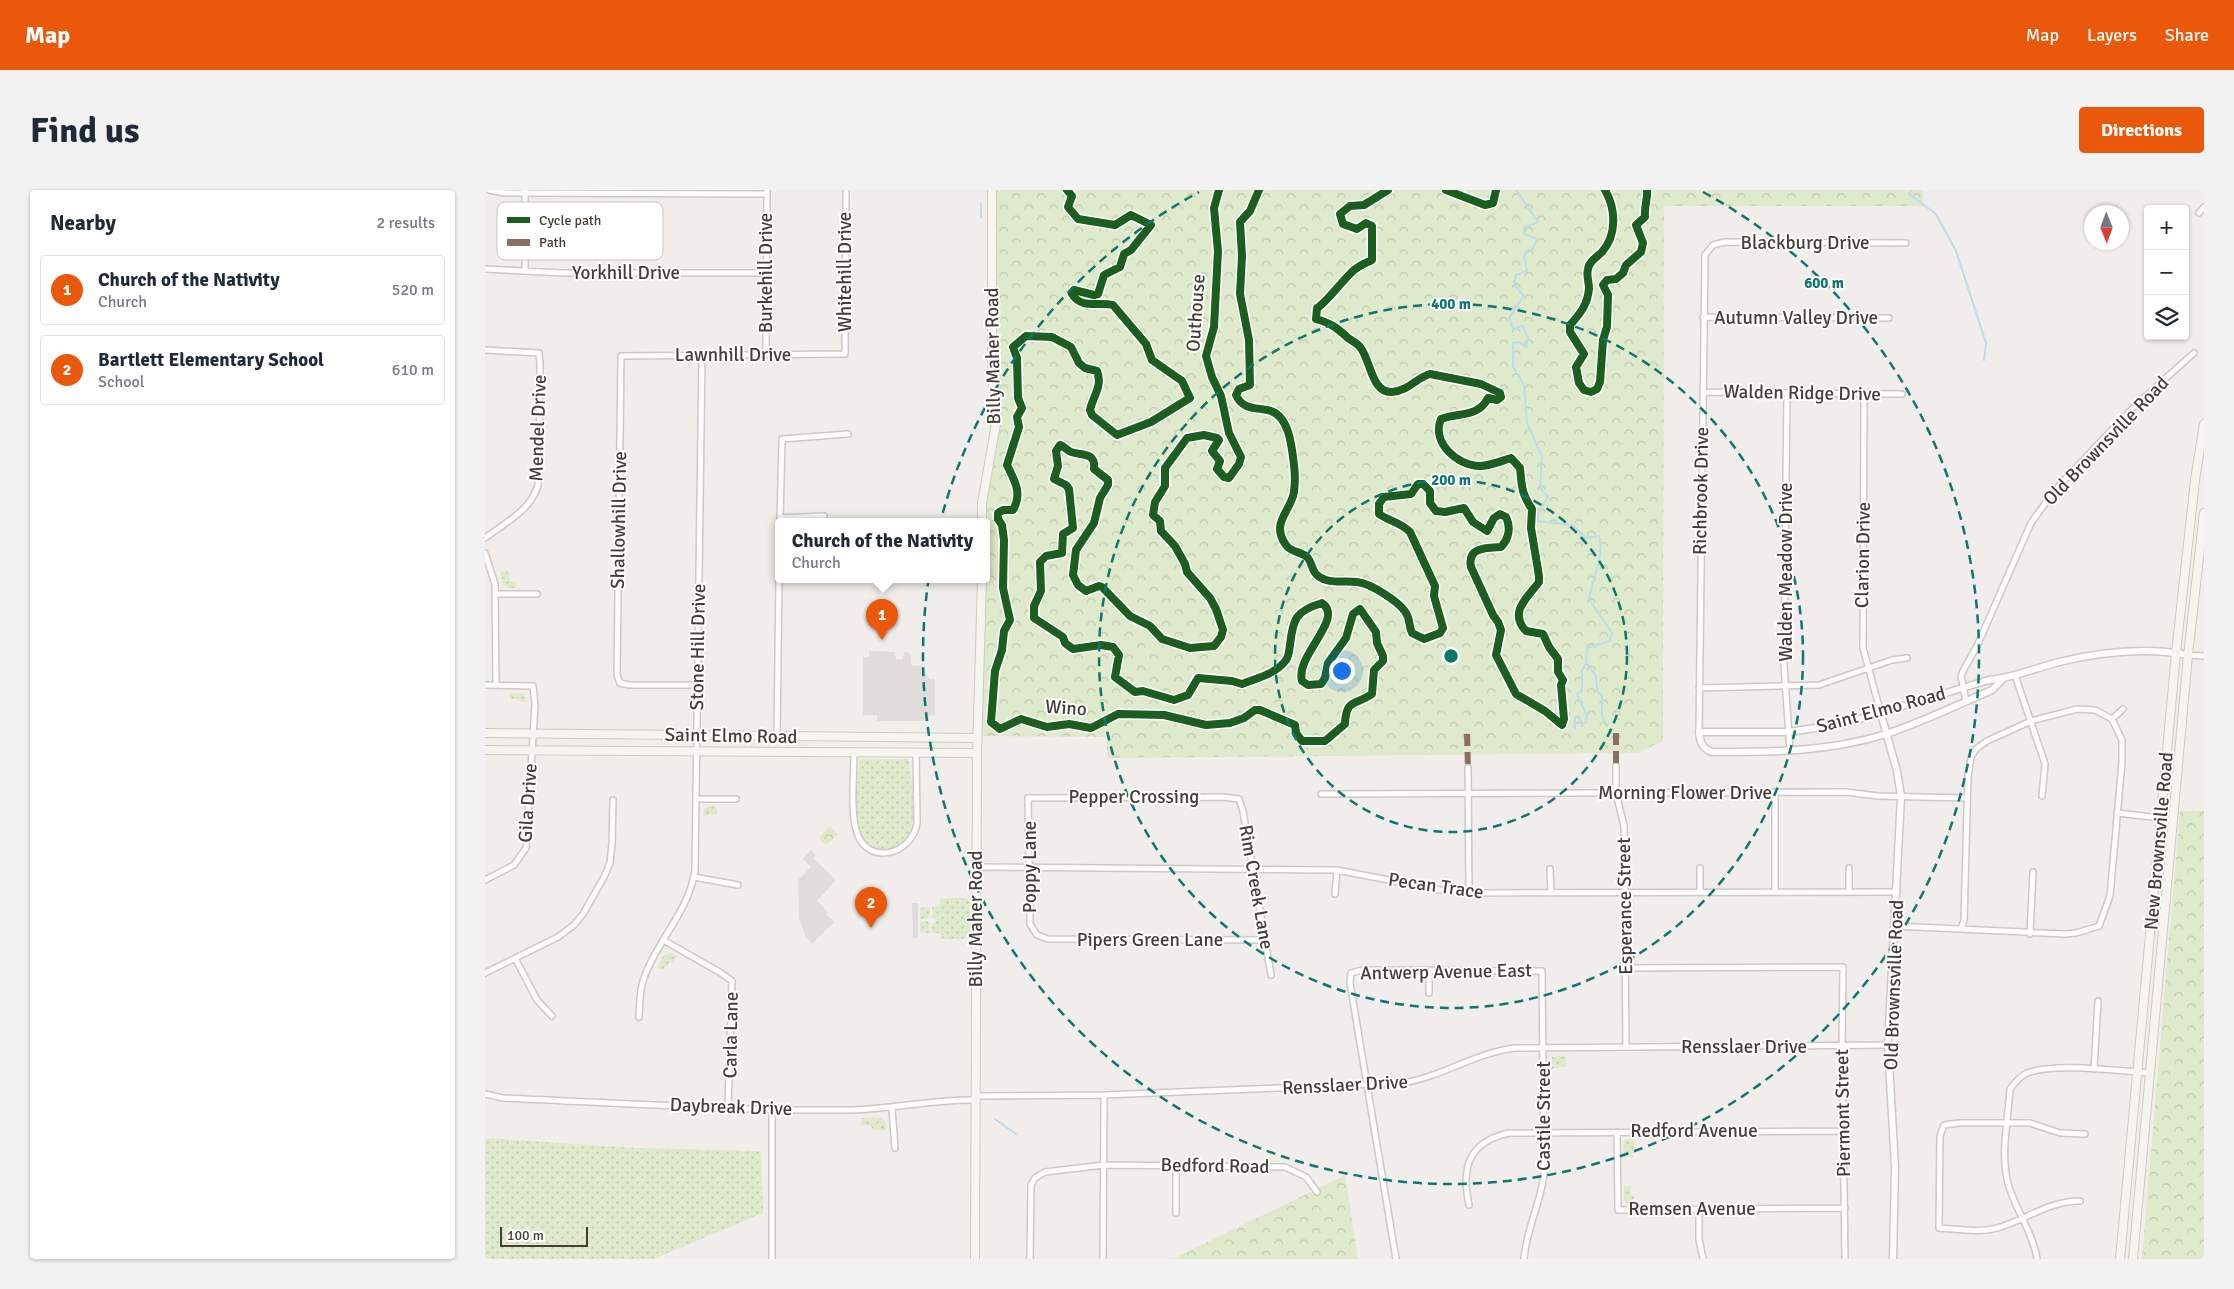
<!DOCTYPE html>
<html lang="en">
<head>
<meta charset="utf-8">
<style>
  body { margin:0; font-family:Signika,sans-serif; background:#f2f2f3; color:#1f2937 }
  .controls { position:absolute; right:15px; top:15px; display:grid; overflow:hidden; border-radius:5px; box-shadow:0 1px 4px #0004 }
  .controls button { width:45px; height:45px; display:grid; place-items:center; padding:0; border:0; border-bottom:1px solid #e0e1e3; background:#fff; color:#1f2937; font:25px sans-serif }
  .compass { position:absolute; left:1599px; top:15px; width:45px; height:45px; border-radius:50%; background:#fff; box-shadow:0 1px 4px #0004; rotate:179deg }
  .scale { position:absolute; left:15px; bottom:12px; width:88px; box-sizing:border-box; padding-left:5px; border:2px solid #453e36; border-top:0; font-size:14px; line-height:18px; white-space:nowrap; color:#453e36; -webkit-text-stroke:4px #fff; paint-order:stroke }
  .you { position:absolute; left:856px; top:480px; width:18px; height:18px; margin:-12px; border:4px solid #fff; border-radius:50%; background:#1a73e8; box-shadow:0 0 0 8px #1a73e833 }
  .badge { display:grid; place-items:center; width:32px; height:32px; border-radius:50%; background:#ea580c; color:#fff; font-size:16px; font-weight:700 }
  .pin { position:absolute; translate:-50% -41px; filter:drop-shadow(0 1px 2px #0008) }
  .pin::after { content:''; position:absolute; top:26px; width:18px; height:15px; background:inherit; clip-path:polygon(0 0,100% 0,50% 100%) }
  .popup { position:absolute; left:290px; top:328px; width:215px; height:65px; box-sizing:border-box; display:grid; place-content:center; border-radius:5px; background:#fff; filter:drop-shadow(0 1px 4px #0005); font-size:16px; white-space:nowrap; color:#747a83 }
  .popup b { font-size:19px; color:#1f2937 }
  .popup::after { content:''; position:absolute; left:50%; top:100%; margin-left:-10px; border:10px solid transparent; border-top-color:#fff }
  .list { margin:0; padding:0; list-style:none }
  h2 { display:flex; justify-content:space-between; align-items:center; height:65px; margin:0; padding:0 20px; font-size:21px }
  h2 small { font-size:16px; font-weight:400; color:#747a83 }
  .list li { display:grid; grid-template-columns:32px 1fr auto; gap:15px; align-items:center; box-sizing:border-box; height:70px; margin:0 10px 10px; padding:0 10px; border:1px solid #e0e1e3; border-radius:5px }
  .list b { display:block; font-size:19px; white-space:nowrap }
  .list p { margin:0; font-size:16px; white-space:nowrap; color:#747a83 }
  .list em { font-size:16px; font-style:normal; color:#747a83 }
  .icon { flex:none; width:28px; height:28px; fill:none; stroke:currentColor; stroke-width:2; stroke-linecap:round; stroke-linejoin:round }
  .map { position:relative; flex:none; width:1719px; height:1069px; overflow:hidden; border-radius:5px }
  header { display:flex; align-items:center; gap:30px; box-sizing:border-box; height:70px; padding:0 25px; background:#ea580c; color:#fff }
  header strong { font-size:24px }
  nav { display:flex; gap:28px; margin-inline-start:auto; font-size:18px }
  .intro { display:flex; align-items:center; justify-content:space-between; box-sizing:border-box; height:120px; padding:0 30px }
  h1 { margin:0; font-size:35px }
  .button { padding:12px 22px; border-radius:5px; background:#ea580c; color:#fff; font-size:18px; font-weight:700 }
  main { display:flex; gap:30px; padding:0 30px }
  aside { flex:1; background:#fff; border-radius:5px; box-shadow:0 1px 4px #0004 }
  .map>svg:first-child { display:block }
  .grass { fill:url(#grass-dots) }
  .forest { fill:url(#forest-crowns) }
  .parking { fill:#dfdcda }
  .lines { fill:none; stroke-linecap:round; stroke-linejoin:round }
  .stream { stroke:#bcdcec; stroke-width:2 }
  .minor-casing { stroke:#ccc9c6; stroke-width:8 }
  .tertiary-casing { stroke:#ccc9c6; stroke-width:9 }
  .secondary-casing { stroke:#cecac1; stroke-width:10 }
  .minor { stroke:#fdfcfc; stroke-width:5 }
  .tertiary { stroke:#fdfcfc; stroke-width:6 }
  .secondary { stroke:#f6f4ef; stroke-width:8 }
  .quiet { stroke:#8d6e63; stroke-width:6; stroke-dasharray:12 6; stroke-linecap:butt }
  .cycleway-casing { stroke:#fff; stroke-width:11 }
  .cycleway { stroke:#1b5e20; stroke-width:8 }
  .ring { fill:none; stroke:#0f766e; stroke-width:2.5; stroke-dasharray:9 6 }
  .labels { text-anchor:middle; dominant-baseline:central; stroke-width:4; stroke-linejoin:round; paint-order:stroke }
  .street-label { font-size:19px; fill:#453e36; stroke:#fff }
  .key { fill:#fff; stroke:#c7c5c3; stroke-width:1 }
  .key-label { font-size:14px; fill:#453e36 }
  .centre { fill:#0f766e; stroke:#fff; stroke-width:2.5 }
  .ring-label { font-size:15px; text-anchor:middle; font-weight:bold; fill:#0f766e; stroke:#fff; stroke-width:4; stroke-linejoin:round; paint-order:stroke }
</style>
</head>
<body>
<header>
<strong>Map</strong>
<nav><a>Map</a><a>Layers</a><a>Share</a></nav>
</header>
<div class="intro"><h1>Find us</h1><a class="button">Directions</a></div>
<main>
<aside>
<h2>Nearby<small>2 results</small></h2>
<ul class="list">
<li><span class="badge">1</span><div><b>Church of the Nativity</b><p>Church</p></div><em>520 m</em></li>
<li><span class="badge">2</span><div><b>Bartlett Elementary School</b><p>School</p></div><em>610 m</em></li>
</ul>
</aside>
<div class="map">
<svg width="1719" height="1069" viewBox="0 0 1719 1069">
  <defs>
    <pattern id="grass-dots" width="8" height="8" patternUnits="userSpaceOnUse" patternTransform="scale(1.25)"><rect width="8" height="8" fill="#dfe9cb"/><path d="M2 2h.1M6 6h.1" fill="none" stroke="#c1c9af" stroke-width="1.8" stroke-linecap="round"/></pattern>
    <pattern id="forest-crowns" width="20" height="18" patternUnits="userSpaceOnUse" patternTransform="scale(1.25)"><rect width="20" height="18" fill="#dfe9cb"/><path d="M2 6a3 3 0 1 1 6 0M12 15a3 3 0 1 1 6 0" fill="none" stroke="#c1c9af"/></pattern>
  </defs>
  <rect width="100%" height="100%" fill="#f0edea"/>
  <!-- grass -->
  <path class="grass" d="M22 380 26 392H30L32 398H22L18 394 15 383Z
    M24 503 39 504 41 512H36L35 509H25Z
    M375 569H423C428 593 440 669 395 659 386 657 378 650 375 642 369 623 372 588 375 569Z
    M224 616H232V624L218 626 219 619Z
    M477 708 482 709 488 715V742L479 749H457L456 743H447V734L451 731 447 726V717L454 716 455 709Z
    M445 717V726L442 729H435V718Z
    M435 731H442L445 734V743H435Z
    M186 763 192 766 188 772 186 771 178 780 172 777 179 765Z
    M1081 866V876L1066 879 1067 867Z
    M376 928H396L401 933 402 940H388L386 936 376 935Z
    M0 948 150 958 276 961 278 1023 168 1069H0Z
    M1141 949H1150L1148 967H1138L1139 952Z
    M1139 996H1146V1006H1149V1013H1142L1139 1010Z"/>
  <!-- forest -->
  <path class="forest" d="M505 0H1438V16H1179L1178 551 1153 563 622 568V547L491 546 497 389H501V331H498L512 234Z
    M1695 621H1719V1069H1657Z
    M345 636 353 644 341 655 334 648Z
    M860 985 873 1069H688Z"/>
  <!-- parking -->
  <path class="parking" d="M384 461 410 462 411 469H418L419 462H423L426 465V475L438 476V481L445 489H450V525L444 526V531H392V525H378V467H384Z
    M326 660 331 665 328 668 351 690 332 711 343 722 341 724 349 732 327 754 320 745 314 728 313 690 326 677 318 669Z
    M427 713H433V748H428Z"/>
  <g class="lines">
    <!-- stream -->
    <path class="stream" d="M1031 0 1053 32 1039 38V44L1052 49 1048 59 1039 65 1042 81 1031 85 1029 94 1039 106 1024 128 1028 139 1038 136 1043 148 1041 157 1033 152 1028 153V177L1039 195 1042 233 1057 267 1055 298 1063 307 1053 324V331L1087 335 1101 348 1114 346C1120 367 1107 389 1104 409L1127 443 1125 451 1102 458 1101 473 1111 485 1112 500 1117 507V525L1121 536
      M1427 0 1424 4 1451 24 1471 61 1501 153 1499 170
      M496 28V14
      M1090 539V527L1093 526 1097 533 1101 532 1102 526 1092 504 1097 501V481L1101 473
      M510 929 531 944"/>
    <!-- minor casing -->
    <g class="minor-casing">
      <path id="minor" d="M4 0 20 3 282 4
        M1714 23 1719 17
        M0 79 78 83H282
        M40 81V1
        M1218 127 1404 128
        M0 160 54 163 55 173 54 289C51 318 21 332 0 348
        M281 165 282 0
        M1218 202 1417 204
        M1302 203 1299 475 1305 561
        M1379 204 1378 458 1396 524
        M295 328 339 326
        M295 331 297 249 363 244
        M0 363 10 394 11 495
        M11 404H52
        M1703 465 1719 466
        M1530 485 1560 574 1557 606
        M135 493 132 485 136 166 360 164 361 0
        M135 493 144 495H212
        M0 495 48 496 50 515 41 658 29 675 0 690
        M1214 498 1334 495 1407 470 1422 468
        M1481 511 1476 486 1478 481 1492 456 1546 333 1570 300 1621 246 1654 212 1709 163
        M1627 529 1638 519
        M1214 542 1220 65 1228 55 1240 52 1421 53
        M292 546 294 389
        M369 562C369 585 365 622 372 643 383 676 427 665 432 633L431 562
        M1131 576V603L1139 636 1141 857
        M983 578 984 703
        M1290 602V702
        M836 604 1361 602 1393 606 1482 608
        M211 609H251
        M1632 623 1676 628
        M491 677 852 680 955 700 984 703 1412 702
        M1215 678V702
        M1364 678V702
        M1065 679 1066 703
        M209 687 253 695
        M850 704 852 680
        M1410 736 1580 744 1591 743 1614 736 1625 706 1637 572V550L1627 529 1610 520 1592 519 1546 531 1502 551 1491 559 1486 567 1483 586 1479 730 1476 739
        M1545 744 1548 682
        M780 750 563 749 552 745 545 734 543 608 738 607 754 609 758 621 786 785
        M180 751 236 783 247 791 243 917
        M30 768 52 810 67 826
        M1142 778 1358 777 1357 856 1360 1069
        M944 780V803
        M0 783 73 747 89 735 98 724 119 687 125 673 127 654 128 610
        M154 827C155 814 154 800 159 788 172 750 204 722 210 680L217 165
        M1609 879 1613 811
        M0 904 18 908C134 913 250 921 367 920 408 919 449 909 491 910
        M491 906 619 905 917 893C957 887 989 863 1030 858L1403 855
        M407 918 410 958
        M287 919V1069
        M1132 942 1133 1020 1360 1018
        M1595 1011C1563 1011 1541 1030 1512 1038 1493 1043 1472 1039 1454 1038L1455 946 1459 935 1474 933H1545L1575 943 1600 944
        M984 1015C976 978 983 952 1024 943L1358 941
        M1214 1019V1049L1218 1069
        M691 1023V976
        M545 1069 546 995 550 988 560 982 619 975 800 977 821 987 832 1002
        M618 1069 619 905
        M911 1069 865 793 866 783 877 780 1057 781 1059 983C1056 1013 1041 1040 1039 1069
        M1552 1069C1548 1044 1533 1023 1525 1000 1514 970 1523 930 1525 899 1530 892 1534 887 1542 883 1569 872 1634 881 1665 883"/>
    </g>
    <!-- tertiary casing -->
    <g class="tertiary-casing">
      <path id="tertiary" d="M1518 489 1507 500C1472 515 1437 532 1401 544 1344 562 1286 562 1227 562 1217 558 1215 552 1214 542H1303L1358 534 1504 490C1528 488 1551 478 1574 472 1615 462 1661 457 1703 465
        M1396 524 1412 581 1416 606 1403 855 1410 977 1408 1069"/>
    </g>
    <!-- secondary casing -->
    <g class="secondary-casing">
      <path id="secondary" d="M497 331V313L512 228 507 183V0
        M0 543 492 548
        M0 560 492 563
        M490 1069 492 563 497 389
        M1635 1069 1691 463 1710 290 1719 234
        M1648 1069 1703 465 1719 323"/>
    </g>
    <!-- minor -->
    <use href="#minor" class="minor"/>
    <!-- tertiary -->
    <use href="#tertiary" class="tertiary"/>
    <!-- secondary -->
    <use href="#secondary" class="secondary"/>
    <!-- quiet -->
    <path class="quiet" d="M1131 543V576
      M982 544 983 578"/>
    <!-- cycleway casing -->
    <g class="cycleway-casing">
      <path id="cycleway" d="M582 0 587 6 583 17 593 29 630 35 646 25 666 35 646 60 639 64 635 77 619 85 613 104 609 105 589 100 587 104C597 120 614 111 628 115L661 154 667 170 697 191 705 208 666 232 632 245 607 225 605 220C608 206 618 196 612 181L600 178 594 173 586 157 567 147 541 146 528 157 532 168 533 208 537 218 532 227 534 237 522 275C529 290 538 303 528 320H518L513 323V329L517 335 519 350 518 398 525 430 519 441 517 460 510 481 506 532 515 539 536 529 562 537 584 534 606 538 633 524 679 525 721 535 745 533 759 528 770 520H775L810 535 811 543 817 551H840L860 534C861 508 870 516 887 504L889 480 898 471V466L892 453 891 442 875 419 868 424 861 448 843 473 840 488 836 494 823 495 817 491C810 465 860 429 837 413 811 421 808 428 805 455 804 461 804 466 801 470 791 484 772 488 757 494L747 491 713 488 703 505 689 510 658 501 650 502 630 487 634 465 628 457 616 455 588 459 580 453 578 447 549 428V416L556 401 555 372 561 366 577 363 578 344 588 338 584 299 581 295 569 289 573 276 571 261 575 255C579 256 582 260 586 262 598 266 611 262 609 279L623 290V295L615 308 609 333 591 360 588 385 593 395 601 401 614 396 617 397 645 426 665 436 677 449 705 458 729 456 736 447 738 440 731 419 725 408 702 382 700 374 690 356 676 341 675 331 668 325 670 312 680 296V278L702 248 719 245 732 248 734 250 727 261 735 271 732 279 739 287 744 288 754 274 756 267 744 243 736 206 727 187 721 166 729 137 733 61 729 18 734 0
        M774 0 765 21 755 32 757 66 755 104 764 150 765 195 754 199 751 205C758 221 773 217 786 221 805 227 807 260 809 275 810 283 810 294 809 302 806 321 785 333 801 355 806 363 817 361 823 368 827 373 827 381 832 385 843 395 859 390 872 392 885 393 917 413 922 425 925 430 924 437 927 443L939 449 955 443 958 438 949 406 950 396 925 342C917 333 904 331 894 324V314L899 307 926 304 933 294H938L945 301V313L951 321 960 322 979 318 988 332 1002 341 1009 328 1015 324 1021 327C1026 337 1024 349 1016 357 1001 358 982 357 986 377L1008 425 1013 432 1016 440 1011 465 1031 504 1060 521 1077 535 1079 529 1076 495 1078 490 1073 482V469L1064 457 1058 444 1041 441C1023 422 1043 407 1054 392V386L1046 338 1047 319C1036 303 1037 296 1035 278L1026 268C1016 271 1005 276 995 276 972 276 946 252 956 229 973 222 993 228 1003 208L1012 210 1016 207 1015 203 996 194 945 184C931 188 923 201 907 202 886 203 886 170 875 157 872 153 867 151 863 148 852 138 846 133 831 129L832 118C840 114 858 90 866 83 871 77 880 73 887 70V36L881 33 872 39 858 34 855 24 865 16 879 15 903 0
        M961 0 1000 15 1008 13 1011 0
        M1120 0C1131 19 1132 45 1117 62 1112 67 1104 71 1103 79 1101 85 1104 92 1104 98 1103 114 1095 124 1085 135V142L1099 164 1091 177 1094 193 1099 200 1106 202 1112 199 1115 192 1118 150 1122 137 1123 105 1118 95 1122 90 1131 89 1138 83 1141 75 1156 62 1158 53 1151 35 1160 27C1159 16 1163 9 1162 0"/>
    </g>
    <!-- cycleway -->
    <use href="#cycleway" class="cycleway"/>
  </g>
  <!-- distance rings -->
  <g class="ring">
    <circle cx="966" cy="466" r="176"/>
    <circle cx="966" cy="466" r="352"/>
    <path d="M1218 2A528 528 0 1 1 714 2"/>
  </g>
  <g class="labels">
    <!-- street labels -->
    <g class="street-label">
      <text x="1320" y="53">Blackburg Drive</text>
      <text transform="translate(360 82) rotate(-90)">Whitehill Drive</text>
      <text x="141" y="83">Yorkhill Drive</text>
      <text transform="translate(281 83) rotate(-90)">Burkehill Drive</text>
      <text transform="translate(711 123) rotate(-86)">Outhouse</text>
      <text x="1311" y="128">Autumn Valley Drive</text>
      <text x="248" y="165">Lawnhill Drive</text>
      <text transform="translate(508 166) rotate(-91)">Billy Maher Road</text>
      <text transform="translate(1317 203) rotate(1)">Walden Ridge Drive</text>
      <text transform="translate(53 238) rotate(-88)">Mendel Drive</text>
      <text transform="translate(1621 251) rotate(-46)">Old Brownsville Road</text>
      <text transform="translate(1216 301) rotate(-89)">Richbrook Drive</text>
      <text transform="translate(134 330) rotate(-89)">Shallowhill Drive</text>
      <text transform="translate(1378 365) rotate(-89)">Clarion Drive</text>
      <text transform="translate(1301 382) rotate(-90)">Walden Meadow Drive</text>
      <text transform="translate(213 457) rotate(-89)">Stone Hill Drive</text>
      <text transform="translate(581 518) rotate(4)">Wino</text>
      <text transform="translate(1396 520) rotate(-15)">Saint Elmo Road</text>
      <text transform="translate(246 546) rotate(1)">Saint Elmo Road</text>
      <text x="1200" y="603">Morning Flower Drive</text>
      <text x="649" y="607">Pepper Crossing</text>
      <text transform="translate(43 613) rotate(-86)">Gila Drive</text>
      <text transform="translate(1674 651) rotate(-85)">New Brownsville Road</text>
      <text transform="translate(545 677) rotate(-90)">Poppy Lane</text>
      <text transform="translate(951 696) rotate(8)">Pecan Trace</text>
      <text transform="translate(771 697) rotate(80)">Rim Creek Lane</text>
      <text transform="translate(1140 716) rotate(-91)">Esperance Street</text>
      <text transform="translate(491 729) rotate(-90)">Billy Maher Road</text>
      <text x="665" y="750">Pipers Green Lane</text>
      <text transform="translate(961 782) rotate(-1)">Antwerp Avenue East</text>
      <text transform="translate(1409 795) rotate(-88)">Old Brownsville Road</text>
      <text transform="translate(246 845) rotate(-89)">Carla Lane</text>
      <text x="1259" y="857">Rensslaer Drive</text>
      <text transform="translate(860 895) rotate(-3)">Rensslaer Drive</text>
      <text transform="translate(246 917) rotate(2)">Daybreak Drive</text>
      <text transform="translate(1358 923) rotate(-91)">Piermont Street</text>
      <text transform="translate(1059 926) rotate(-90)">Castile Street</text>
      <text x="1209" y="941">Redford Avenue</text>
      <text transform="translate(730 976) rotate(1)">Bedford Road</text>
      <text x="1207" y="1019">Remsen Avenue</text>
    </g>
  </g>
  <!-- legend -->
  <rect x="12" y="12" width="166" height="58" rx="8" class="key"/>
  <rect x="22" y="27" width="23" height="6" fill="#1b5e20"/>
  <rect x="22" y="49" width="23" height="7" fill="#8d6e63"/>
  <g class="key-label">
    <text x="54" y="35">Cycle path</text>
    <text x="54" y="57">Path</text>
  </g>
  <circle cx="966" cy="466" r="8" class="centre"/>
  <g class="ring-label">
    <text x="1339" y="98">600 m</text>
    <text x="966" y="119">400 m</text>
    <text x="966" y="295">200 m</text>
  </g>
</svg>
<div class="controls">
<button>+</button>
<button>−</button>
<button><svg class="icon" aria-label="layers" viewBox="0 0 24 24"><path d="M12 4l9 5-9 5-9-5zM3 14l9 5 9-5"/></svg></button>
</div>
<svg class="compass" viewBox="-18 -18 36 36"><path d="M0-13l5 13h-10z" fill="#e53935"/><path d="M0 13l5-13h-10z" fill="#747a83"/></svg>
<div class="scale">100 m</div>
<div class="you"></div>
<div class="pin badge" style="left:397px;top:450px">1</div>
<div class="popup"><b>Church of the Nativity</b>Church</div>
<div class="pin badge" style="left:386px;top:738px">2</div>
</div>
</main>
</body>
</html>
